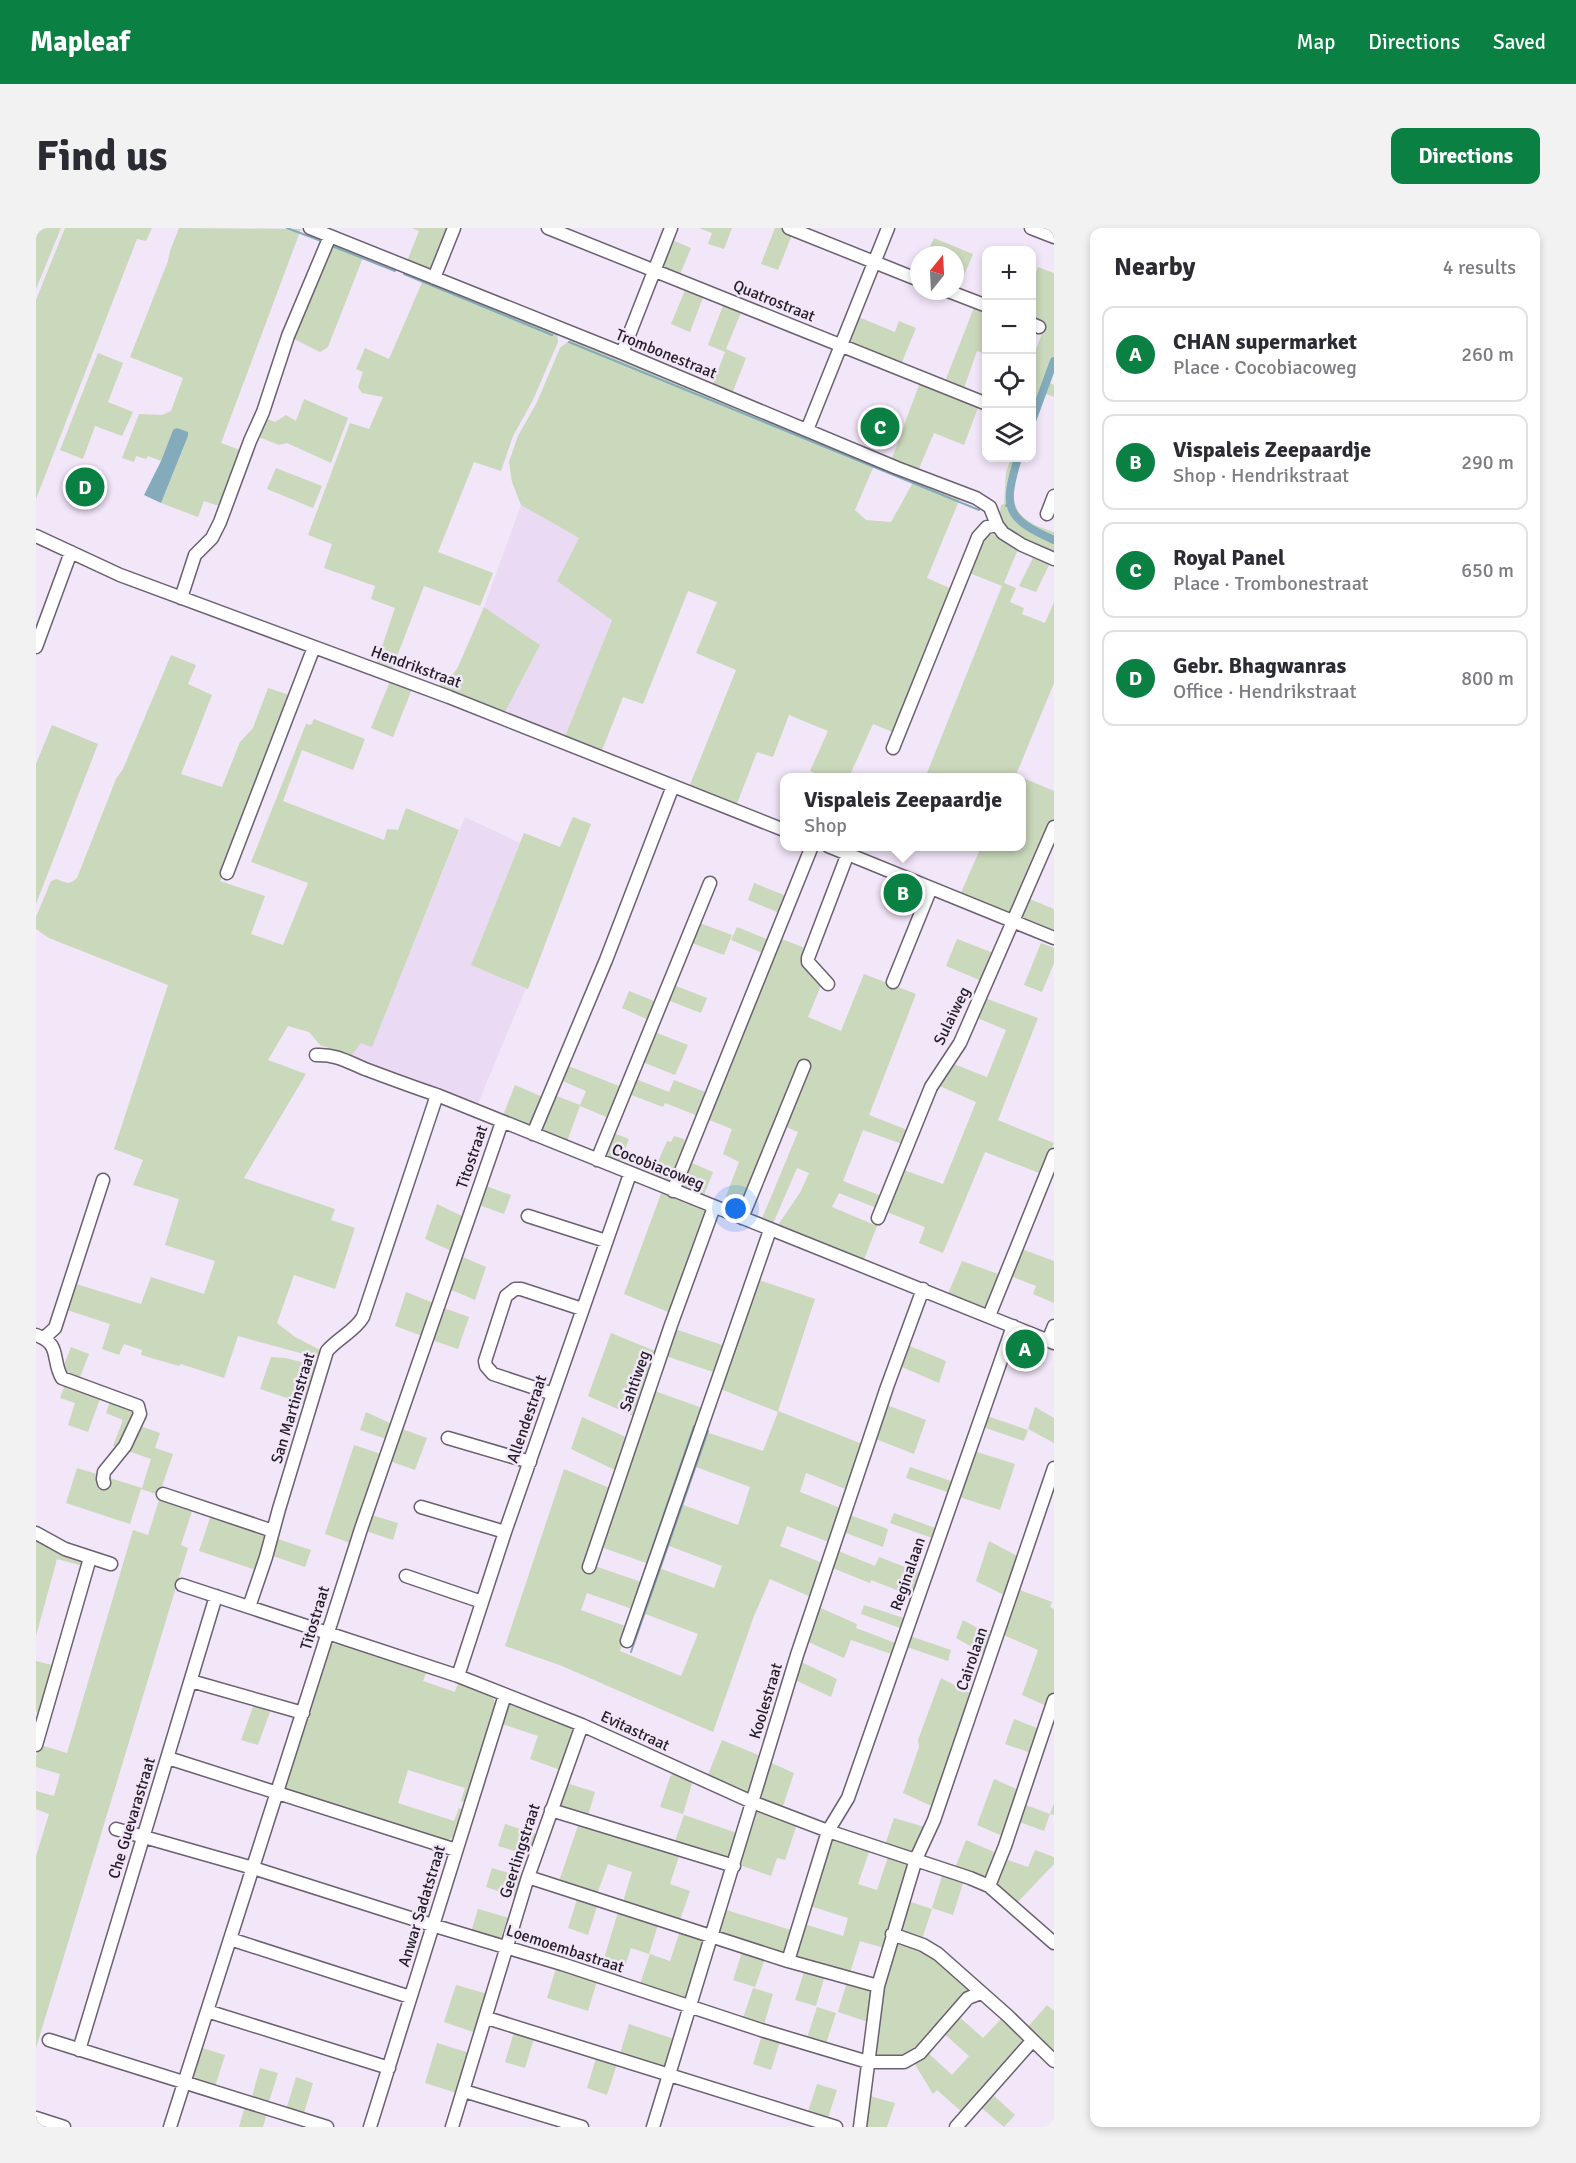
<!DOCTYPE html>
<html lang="en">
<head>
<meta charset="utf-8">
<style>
  body { margin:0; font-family:Signika,sans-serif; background:#f2f2f3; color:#2b2b33 }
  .controls { position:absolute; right:18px; top:18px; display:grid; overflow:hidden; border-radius:12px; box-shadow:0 3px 9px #0003 }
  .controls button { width:54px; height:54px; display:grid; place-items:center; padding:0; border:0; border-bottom:2px solid #e1e1e2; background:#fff; color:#2b2b33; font:30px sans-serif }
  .compass { position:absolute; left:874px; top:18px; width:54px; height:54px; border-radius:50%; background:#fff; box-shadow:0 3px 9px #0003; rotate:18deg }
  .you { position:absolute; left:700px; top:981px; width:21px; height:21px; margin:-15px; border:4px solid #fff; border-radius:50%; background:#1a73e8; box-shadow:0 0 0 9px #1a73e833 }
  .badge { display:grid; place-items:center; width:39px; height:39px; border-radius:50%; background:#0b8043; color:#fff; font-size:20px; font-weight:700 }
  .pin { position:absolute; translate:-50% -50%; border:3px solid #fff; box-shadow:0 2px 6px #0006 }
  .popup { position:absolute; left:744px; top:545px; width:246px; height:78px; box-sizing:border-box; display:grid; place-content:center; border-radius:12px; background:#fff; filter:drop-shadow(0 2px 4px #0005); font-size:20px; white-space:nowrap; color:#7c7c81 }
  .popup b { font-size:22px; color:#2b2b33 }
  .popup::after { content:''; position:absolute; left:50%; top:100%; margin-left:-12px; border:12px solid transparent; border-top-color:#fff }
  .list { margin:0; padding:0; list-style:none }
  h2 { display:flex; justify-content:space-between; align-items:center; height:78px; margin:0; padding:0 24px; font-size:26px }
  h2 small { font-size:20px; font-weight:400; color:#7c7c81 }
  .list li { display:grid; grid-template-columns:39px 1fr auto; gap:18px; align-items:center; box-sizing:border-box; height:96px; margin:0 12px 12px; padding:0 12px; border:2px solid #e1e1e2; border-radius:12px }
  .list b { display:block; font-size:22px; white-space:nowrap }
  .list p { margin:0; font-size:20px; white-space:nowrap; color:#7c7c81 }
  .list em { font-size:20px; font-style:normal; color:#7c7c81 }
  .icon { flex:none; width:33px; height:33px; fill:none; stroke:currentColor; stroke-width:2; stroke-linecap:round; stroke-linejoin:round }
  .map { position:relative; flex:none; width:1018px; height:1899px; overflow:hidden; border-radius:12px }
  header { display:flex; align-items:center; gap:36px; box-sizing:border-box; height:84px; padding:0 30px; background:#0b8043; color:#fff }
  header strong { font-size:28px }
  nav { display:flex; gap:33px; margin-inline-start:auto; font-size:21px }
  .intro { display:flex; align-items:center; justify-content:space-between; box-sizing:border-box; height:144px; padding:0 36px }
  h1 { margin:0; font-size:42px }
  .button { padding:15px 27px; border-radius:12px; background:#0b8043; color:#fff; font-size:21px; font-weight:700 }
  main { display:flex; gap:36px; padding:0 36px }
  aside { flex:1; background:#fff; border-radius:12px; box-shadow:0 3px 9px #0003 }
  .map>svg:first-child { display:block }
  .built { fill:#eadaf3 }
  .green { fill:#cad8bb }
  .water { fill:#83abbb }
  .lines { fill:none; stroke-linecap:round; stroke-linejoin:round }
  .stream { stroke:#83abbb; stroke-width:2 }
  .canal { stroke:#83abbb; stroke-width:8 }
  .minor-casing { stroke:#6a6070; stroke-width:15 }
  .minor { stroke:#fff; stroke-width:12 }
  .labels { text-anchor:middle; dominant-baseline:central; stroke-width:5; stroke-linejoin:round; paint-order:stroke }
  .street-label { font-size:16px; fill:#231e25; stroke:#f2e6f9 }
</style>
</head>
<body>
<header>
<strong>Mapleaf</strong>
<nav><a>Map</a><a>Directions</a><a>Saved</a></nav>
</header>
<div class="intro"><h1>Find us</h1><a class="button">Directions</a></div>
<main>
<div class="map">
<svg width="1018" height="1899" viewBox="0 0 1018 1899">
  <rect width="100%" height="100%" fill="#f2e6f9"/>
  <!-- built -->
  <path class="built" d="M485 277 543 310 521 353 576 391 528 511 468 486 504 417 448 379Z
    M429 589 484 615 435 737 490 760 441 878 315 828 325 815 336 818Z"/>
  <!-- green -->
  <path class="green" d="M0 0H25L0 61Z
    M29 0H116L110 13 101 11 0 271V72Z
    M143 0 265 1 185 215 210 224 192 281 168 273 162 289 125 275 152 208V204L137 202 125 233 112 228 110 231 100 228 98 234 86 230 103 186 126 187 135 183 147 150 94 129 132 33 134 23Z
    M376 0H413L395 44 370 36 383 3Z
    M663 0H696L688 21 672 16 676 5Z
    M739 0H747L757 4 742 42 725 36Z
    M898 10 937 26 921 64 919 63V27H891Z
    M634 11 655 20 643 49 625 41Z
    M297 14 328 27 292 119 284 124 258 111 267 87 268 75Z
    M1002 39 1018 45V144L1014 155 1018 157V169L1010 166 996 204V132L1009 97 996 92V48L998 49Z
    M388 50 521 104 522 114 497 172 477 208 465 243 438 234 402 324 457 345 444 378 388 358 355 444 339 439 359 380 335 371 339 358 288 340 296 316 272 307 314 195 333 201 347 169 326 165 322 159 327 144 320 141 329 120 353 131Z
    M650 60 668 67 654 104 635 96Z
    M688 75 706 82 690 121 710 130 696 166 676 158 689 124 672 117Z
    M939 77 950 82V126L941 123 927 163 908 156Z
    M820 88 859 104 863 93 880 100 864 139 810 116Z
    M535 111 839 235 819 282 830 292 855 294 879 251 925 268 891 350 918 362 859 505 837 496 813 549H786L774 543 792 503 753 487 737 529 721 524 700 578 653 559 700 442 660 425 681 374 652 363 607 476 587 469 565 525 528 511 576 392 521 353 543 310 485 277 476 254 473 234 482 208 501 174 524 120Z
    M62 125 87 135 72 174 97 184 86 208 59 198 47 231 24 222Z
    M884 154 943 177 928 217 898 205 882 243 855 233Z
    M268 171 312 190 295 235 251 215 243 217 220 208 229 190 239 194 250 187 260 193Z
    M975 230H986C979 250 969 277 991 292 999 298 1009 301 1018 304V327C998 318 958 305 965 277L968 276 970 244Z
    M240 240 286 258 277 280 231 261Z
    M956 306 982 321 968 355 980 360 974 374 988 380 986 386 1009 395 1018 374V455L980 547 1018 563V591L979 686 976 688 924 667 945 619 986 618V550H889L966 358 931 344C937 331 940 310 956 306Z
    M998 328 1014 335 1000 364 983 358Z
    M448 379 504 417 468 486 402 461 406 453C414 452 418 445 422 439Z
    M135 427 160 437 152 456 176 467 145 546 186 559 204 514 217 500 232 460 256 468 184 653 229 668 215 706 247 717 272 655 215 634 270 496 275 497 278 491 329 511 317 542 266 522 247 573 348 612 351 601 362 602 370 580 423 602 336 819 325 815 315 828 284 817 273 804 252 798 232 832 270 846 208 950 299 981 295 992 319 1000 299 1061 258 1047 241 1095 259 1109 288 1124 286 1131 202 1108 188 1150 145 1136 143 1138 105 1127 106 1122 88 1116 83 1127 66 1121 74 1096 28 1081 37 1055 105 1076 115 1049 168 1066 179 1033 129 1017 143 971 97 957 107 932 78 921 132 757 13 710 0 701V689L15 653 21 651C29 655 34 657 41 650L80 551 87 541Z
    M354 453 376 461 357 509 335 500Z
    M16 497 62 516 0 676V536Z
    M537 589 555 596 492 761 435 737 488 605 524 619Z
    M718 655 753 669 746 686 712 672Z
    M991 670 1018 681V705L986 690V687Z
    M661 694 696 707 688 727 653 714Z
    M701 699 735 713 729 726 695 712Z
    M743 710 774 722 786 755 772 789 805 803 828 746 880 766 833 887 874 903 869 917 827 902 807 953 848 969 843 981 803 965 796 979 841 998 827 1034 740 1000 765 963 773 945 761 940 736 998 725 993 762 904 748 898 712 982 697 983 690 968 703 934 687 926 696 901 668 890Z
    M921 711 960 726 948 754 910 738Z
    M1005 715 1018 720V735L1006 764 988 757Z
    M635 756 671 770 665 785 629 771Z
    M593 763 623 775 615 793 586 780Z
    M949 770 1002 790 962 892 1018 915 1006 946 949 924 907 1025 883 1015 889 999 848 983 865 941 907 956 940 874 899 856 915 835 951 849 970 802 939 789Z
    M616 803 652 817 639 847 604 833Z
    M530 837 588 860 575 891 544 878 530 916 505 905 504 899 518 867 544 877 550 863 524 852Z
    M597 850 633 864 638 852 672 865 662 888 629 875 627 879 590 865Z
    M479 857 509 870 494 898 492 899 466 890Z
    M575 904 593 911 584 936 568 930Z
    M638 908 648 911 650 917 634 956 616 947 631 913 635 914Z
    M651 933 677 944 667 970 645 962 643 956Z
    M447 957 475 967 468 986 440 976Z
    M626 963 669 980 671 987 637 1086 588 1066Z
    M401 976 430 990 418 1024 389 1011Z
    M983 1020 1018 1033V1075L997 1066 1000 1058 972 1047Z
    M422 1027 450 1039 439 1072 411 1060Z
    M926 1033 965 1047 950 1081H946L911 1068Z
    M720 1051 779 1071 742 1183 829 1217 814 1263 770 1245 764 1264 807 1281 795 1315 751 1298 744 1318 789 1336 777 1370 734 1351 718 1388 677 1504 526 1438 469 1418 528 1241 576 1261 556 1337 608 1355 599 1382 551 1365 545 1382 592 1399 584 1423 645 1448 662 1406 604 1384 620 1339 678 1360 686 1338 628 1316 642 1275 702 1297 714 1259 655 1237 667 1203 727 1223 742 1184 682 1160Z
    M370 1064 400 1076 389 1109 359 1098Z
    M405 1079 433 1089 422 1121 393 1111Z
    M636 1100 689 1118 680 1145 627 1127Z
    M575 1105 624 1125 602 1190 552 1168Z
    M869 1116 910 1133 903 1155 861 1137Z
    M35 1119 53 1126 44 1149 26 1142Z
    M235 1129 249 1130 283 1138 272 1177 224 1161Z
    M30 1154 65 1168 52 1204 32 1197 39 1175 24 1170Z
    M616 1162 669 1181 616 1337 562 1318Z
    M74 1173 103 1184 99 1196 124 1205 119 1220 137 1226 123 1267 105 1261 94 1296 30 1275 41 1240 106 1260 115 1231 77 1218 87 1192 70 1185Z
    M848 1176 890 1192 878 1226 837 1210Z
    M999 1179 1018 1190V1215L992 1201Z
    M330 1184 358 1197 353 1212 324 1202Z
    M948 1187 992 1202 988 1213 944 1198Z
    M546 1189 594 1211 583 1244 535 1221Z
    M363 1200 391 1210 379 1242 351 1232Z
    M318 1217 348 1227 317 1316 289 1306Z
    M935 1222 979 1236 964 1282 920 1268Z
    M874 1239 918 1254 914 1265 870 1250Z
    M124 1269 157 1280 145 1317 152 1320 0 1820V1628L13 1586 0 1581V1563L18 1568 24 1546 0 1539V1529L4 1517 31 1525 97 1302 112 1307Z
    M858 1285 902 1301 899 1311 854 1295Z
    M332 1286 362 1295 357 1312 327 1302Z
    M811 1286 852 1301 847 1319 805 1303Z
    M175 1287 230 1304 223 1343 163 1323Z
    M239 1310 275 1322 269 1339 234 1327Z
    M2 1311 44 1331 47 1338 21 1331 0 1408V1312Z
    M953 1313 985 1330 972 1369 940 1353Z
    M800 1322 839 1338 843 1329 887 1346 879 1369 835 1352 834 1355 794 1339Z
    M981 1361 1016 1374 1014 1379 1018 1381V1465L1013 1479 986 1467 1002 1422 965 1406Z
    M828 1377 871 1391 867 1401 825 1386Z
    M780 1378 821 1396 820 1400 862 1416 858 1427 815 1412 808 1430 768 1412Z
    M927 1392 958 1409 952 1428 920 1410Z
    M871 1407 915 1422 912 1433 868 1418Z
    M297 1416 306 1417 390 1445 387 1453 419 1464 422 1455 448 1464 458 1471 460 1480 431 1575 425 1573 429 1560 372 1542 362 1575 418 1593 423 1580 428 1582C424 1595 422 1609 409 1614L249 1562 247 1559 292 1418Z
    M0 1433 20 1438 6 1486 0 1484Z
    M763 1433 801 1451 795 1469 757 1451Z
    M905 1450 939 1468 900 1580 867 1565 883 1519 882 1512Z
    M473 1474 540 1500 527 1543 494 1531 502 1508 463 1495Z
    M218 1476 235 1481 222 1517 205 1512Z
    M978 1491 1006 1502 998 1526 969 1516Z
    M686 1512 727 1529 714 1565 711 1566 671 1549Z
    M731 1533 758 1545 746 1581 722 1570Z
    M638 1544 657 1552 647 1586 624 1579 634 1549Z
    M958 1551 985 1563 969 1609 941 1597Z
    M527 1554 559 1564 551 1591 523 1582 519 1575Z
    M1018 1575V1587L1014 1586 1008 1603 981 1593 987 1576 1014 1586Z
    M723 1583 761 1596 749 1632 741 1630 735 1648 701 1636 718 1585Z
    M648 1587 704 1606 696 1631 638 1616Z
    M858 1590 892 1600 880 1624 849 1617Z
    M544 1592 644 1625 634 1656 654 1663 643 1695 586 1677 596 1644 572 1636 560 1669 522 1656Z
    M469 1596 503 1607 496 1628 462 1618Z
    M795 1610 834 1621 822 1656 841 1662 853 1626 874 1636 848 1720 824 1713 813 1748 760 1730 757 1719 765 1695 807 1708 812 1690 771 1677Z
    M930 1612 963 1626 950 1652 919 1640Z
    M999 1622 1018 1629V1636L980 1676C957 1656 957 1659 966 1630L992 1639Z
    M456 1640 489 1650 483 1670 450 1659Z
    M907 1645 928 1652 917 1687 896 1680Z
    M542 1668 562 1675 552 1707 532 1700Z
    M869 1672 896 1681 885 1714 865 1706 862 1696Z
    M442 1681 477 1691 471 1713 434 1707Z
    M583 1681 623 1693 613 1726 595 1720 584 1754 563 1747Z
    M687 1681 758 1703 751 1727 680 1706Z
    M645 1700 668 1708 670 1718 651 1772 603 1759 614 1726 634 1733Z
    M861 1712 881 1716 936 1761 876 1828 838 1832 844 1759Z
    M707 1721 730 1728 719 1759 697 1752Z
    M521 1737 562 1750 552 1783 511 1770Z
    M769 1741 789 1747 780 1778 759 1772Z
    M813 1753 833 1761 837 1769 835 1795 802 1784 810 1757Z
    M420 1757 455 1767 443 1806 408 1794Z
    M717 1760 737 1766 727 1800 706 1793Z
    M1011 1777 1018 1783V1829L989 1802Z
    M781 1779 800 1785 789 1819 770 1813Z
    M920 1786 947 1810 967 1789 988 1812 989 1816 927 1885 901 1862 897 1866 877 1833 890 1823 916 1847 933 1828 905 1803Z
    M593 1796 641 1812 630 1841 583 1829Z
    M479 1801 499 1807 489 1840 469 1834Z
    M727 1804 745 1810 735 1842 717 1836Z
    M401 1815 437 1826 424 1866 389 1855Z
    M163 1819 189 1827 178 1862 154 1854Z
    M561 1827 582 1833 571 1867 551 1860Z
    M224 1840 242 1845 232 1877 215 1872Z
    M260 1849 277 1855 267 1888 250 1882Z
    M781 1856 801 1862 791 1893 771 1887Z
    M954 1864 979 1887 968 1899 942 1877Z
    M830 1867 859 1875 851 1899H825Z
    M209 1878 231 1885 227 1899H203Z"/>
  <!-- water -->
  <path class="water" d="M141 200 152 204V208L125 275 108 267 125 233 137 202Z"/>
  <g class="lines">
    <!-- stream -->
    <path class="stream" d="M251 0 288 14
      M296 18 359 43
      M368 46 516 107
      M533 114 943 282
      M970 278 972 275
      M601 1365 658 1198
      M595 1424 672 1203"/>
    <!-- canal -->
    <path class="canal" d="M996 193 1018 133
      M982 230C967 280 969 290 1018 312"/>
    <!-- minor casing -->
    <g class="minor-casing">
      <path id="minor" d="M274 0 586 125 861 240 940 270 954 279 961 297 967 305 986 317 1018 331
        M512 0 951 176
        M753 0 883 52
        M995 0 1018 9
        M398 50 418 0
        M912 63 951 78
        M996 96 1003 99
        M586 125 635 0
        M771 202 852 0
        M1011 286 1018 268
        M0 308 84 347 413 469 748 602
        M145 370 159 327 176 310 184 294 214 213 227 184 252 108 294 8
        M0 419 35 324
        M857 520 942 309 951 299 961 297
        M792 618 1018 710
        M191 645 278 419
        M857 754 895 660
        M792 756 772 734V730L814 620
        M280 827C300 826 312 834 329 841 353 850 377 859 401 867L1018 1115
        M497 906 570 732 637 558
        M561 932 674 655
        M637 963 776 618
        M492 988 570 1013
        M706 990 768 838
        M842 990 895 859 924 815 1018 599
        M953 1088 1018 927
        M0 1107C26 1116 15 1132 26 1150L102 1178 104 1186 89 1218 68 1244 67 1251 68 1255
        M8 1110 19 1100 67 952
        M1012 1113 1018 1098
        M517 1166 457 1146 450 1138 449 1133 470 1068 479 1061H485L546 1081
        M412 1210 494 1234
        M127 1266 237 1303
        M385 1279 469 1304
        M0 1305 29 1321 75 1336
        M553 1339 635 1097 678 979
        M370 1348 446 1374
        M146 1357 422 1448 546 1497 716 1574 792 1603 934 1650 953 1658 1018 1715
        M213 1379 230 1329 243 1281 291 1123C302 1110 319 1103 327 1089L401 867
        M591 1413 734 1002
        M422 1448 469 1304 594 946
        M155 1453 267 1485
        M0 1517 54 1330
        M132 1530 420 1622
        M515 1582 698 1638
        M80 1601 217 1640 396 1697 526 1736 725 1802 832 1834H868L884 1825 932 1770 945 1765
        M492 1649 752 1733 842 1758
        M953 1658 969 1618 1018 1472
        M856 1706 887 1717 902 1726 972 1788 1018 1833
        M194 1711 374 1769
        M752 1733 792 1603 812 1570 977 1098
        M171 1783 353 1840
        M451 1790 800 1899
        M13 1812 291 1899
        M43 1822 180 1368
        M428 1863 546 1899
        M0 1890 28 1899
        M134 1899 325 1301 466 894
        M334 1899 469 1467
        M416 1899 492 1649 546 1497
        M617 1899 761 1427 851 1159 887 1061
        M824 1899 842 1758 880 1631 898 1592 1018 1240
        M920 1899 996 1813"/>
    </g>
    <!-- minor -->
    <use href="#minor" class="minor"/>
  </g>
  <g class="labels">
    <!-- street labels -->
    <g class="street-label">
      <text transform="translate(738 73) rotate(22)">Quatrostraat</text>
      <text transform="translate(630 126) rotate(22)">Trombonestraat</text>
      <text transform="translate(380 439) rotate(20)">Hendrikstraat</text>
      <text transform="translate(916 788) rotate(-64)">Sulaiweg</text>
      <text transform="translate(436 929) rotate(-71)">Titostraat</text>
      <text transform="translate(622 939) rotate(22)">Cocobiacoweg</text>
      <text transform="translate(599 1153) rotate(-71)">Sahtiweg</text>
      <text transform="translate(257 1180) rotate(-73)">San Martinstraat</text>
      <text transform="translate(491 1191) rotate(-71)">Allendestraat</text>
      <text transform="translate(872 1346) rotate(-71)">Reginalaan</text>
      <text transform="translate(279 1390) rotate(-73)">Titostraat</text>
      <text transform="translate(936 1431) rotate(-71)">Cairolaan</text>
      <text transform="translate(730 1473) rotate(-73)">Koolestraat</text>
      <text transform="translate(599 1503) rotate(25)">Evitastraat</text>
      <text transform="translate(96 1590) rotate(-73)">Che Guevarastraat</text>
      <text transform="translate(484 1623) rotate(-72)">Geerlingstraat</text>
      <text transform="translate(386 1678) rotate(-73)">Anwar Sadatstraat</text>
      <text transform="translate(529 1721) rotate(18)">Loemoembastraat</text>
    </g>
  </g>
</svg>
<div class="controls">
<button>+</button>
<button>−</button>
<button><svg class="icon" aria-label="locate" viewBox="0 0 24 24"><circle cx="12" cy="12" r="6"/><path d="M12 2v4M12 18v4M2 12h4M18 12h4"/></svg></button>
<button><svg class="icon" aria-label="layers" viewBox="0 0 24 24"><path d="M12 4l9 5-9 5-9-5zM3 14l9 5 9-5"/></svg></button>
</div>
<svg class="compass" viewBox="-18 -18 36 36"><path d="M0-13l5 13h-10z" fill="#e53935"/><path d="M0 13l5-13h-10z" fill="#7c7c81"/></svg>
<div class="you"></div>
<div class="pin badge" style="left:989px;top:1121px">A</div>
<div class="pin badge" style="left:867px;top:665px">B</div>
<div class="popup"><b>Vispaleis Zeepaardje</b>Shop</div>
<div class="pin badge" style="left:844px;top:199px">C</div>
<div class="pin badge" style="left:49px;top:259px">D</div>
</div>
<aside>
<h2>Nearby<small>4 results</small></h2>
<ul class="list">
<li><span class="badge">A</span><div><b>CHAN supermarket</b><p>Place · Cocobiacoweg</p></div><em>260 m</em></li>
<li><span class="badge">B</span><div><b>Vispaleis Zeepaardje</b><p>Shop · Hendrikstraat</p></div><em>290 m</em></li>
<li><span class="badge">C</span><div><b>Royal Panel</b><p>Place · Trombonestraat</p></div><em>650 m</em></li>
<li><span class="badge">D</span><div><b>Gebr. Bhagwanras</b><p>Office · Hendrikstraat</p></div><em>800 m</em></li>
</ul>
</aside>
</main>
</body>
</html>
